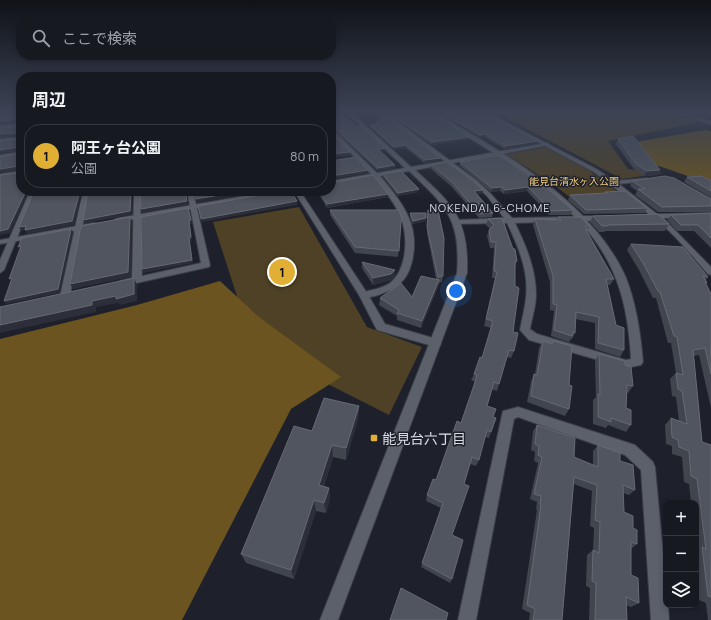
<!DOCTYPE html>
<html lang="ja">
<head>
<meta charset="utf-8">
<style>
  body { margin:0; font-family:Manrope,"Noto Sans JP",sans-serif; background:#23262d; color:#f1f3f6 }
  .controls { position:absolute; right:12px; bottom:12px; display:grid; overflow:hidden; border-radius:8px; box-shadow:0 2px 6px #0003 }
  .controls button { width:36px; height:36px; display:grid; place-items:center; padding:0; border:0; border-bottom:1px solid #35383e; background:#161920; color:#f1f3f6; font:20px sans-serif }
  .you { position:absolute; left:456px; top:291px; width:14px; height:14px; margin:-10px; border:3px solid #fff; border-radius:50%; background:#1a73e8; box-shadow:0 0 0 6px #1a73e833 }
  .badge { display:grid; place-items:center; width:26px; height:26px; border-radius:50%; background:#e1af34; color:#111; font-size:13px; font-weight:700 }
  .pin { position:absolute; translate:-50% -50%; border:2px solid #fff; box-shadow:0 1px 4px #0006 }
  .list { margin:0; padding:0; list-style:none }
  h2 { display:flex; justify-content:space-between; align-items:center; height:52px; margin:0; padding:0 16px; font-size:17px }
  h2 small { font-size:13px; font-weight:400; color:#9ea0a5 }
  .list li { display:grid; grid-template-columns:26px 1fr auto; gap:12px; align-items:center; box-sizing:border-box; height:64px; margin:0 8px 8px; padding:0 8px; border:1px solid #35383e; border-radius:16px }
  .list b { display:block; font-size:15px; white-space:nowrap }
  .list p { margin:0; font-size:13px; white-space:nowrap; color:#9ea0a5 }
  .list em { font-size:13px; font-style:normal; color:#9ea0a5 }
  .icon { flex:none; width:22px; height:22px; fill:none; stroke:currentColor; stroke-width:2; stroke-linecap:round; stroke-linejoin:round }
  .map { position:relative; flex:none; width:711px; height:620px; overflow:hidden }
  .search { position:absolute; background:#161920; box-shadow:0 2px 6px #0003; left:16px; top:16px; width:320px; height:44px; display:flex; align-items:center; gap:10px; box-sizing:border-box; padding:0 14px; border-radius:16px; color:#9ea0a5; font-size:15px }
  .panel { position:absolute; background:#161920; box-shadow:0 2px 6px #0003; left:16px; top:72px; width:320px; height:124px; border-radius:16px }
  .map>svg:first-child { display:block }
  .green { fill:#4e4126 }
  .forest { fill:#6b541f }
  .lines { fill:none; stroke-linecap:round; stroke-linejoin:round }
  .minor-casing { stroke:#3b3e45; stroke-width:2 }
  .tertiary-casing { stroke:#3b3e45; stroke-width:2 }
  .minor { fill:#5b606b; fill-rule:evenodd }
  .tertiary { fill:#5b606b; fill-rule:evenodd }
  .wall { fill:#41454e }
  .shaded-wall { fill:#2c2f39 }
  .building { fill:#51555f; stroke:#676a74 }
  .poi-dot { fill:#e1af34; stroke:#1e212b; stroke-width:1.5 }
  .labels { text-anchor:middle; dominant-baseline:central; stroke-width:3; stroke-linejoin:round; paint-order:stroke }
  .far-park-label { font-size:10px; fill:#eec97b; stroke:#1e212b }
  .far-neighbourhood-label { font-size:11px; letter-spacing:1px; fill:#dbdee5; stroke:#1e212b }
  .near-poi-label { font-size:14px; fill:#dbdee5; stroke:#1e212b; text-anchor:start }
</style>
</head>
<body>
<div class="map">
<svg width="711" height="620" viewBox="0 0 711 620">
  <rect width="100%" height="100%" fill="#1e212b"/>
  <!-- green -->
  <path class="green" d="M497 113H673L700 122 608 141 628 169 664 173 622 179Z
    M547 147 590 171 619 193 571 198 554 185 506 154Z
    M299 207 367 327 422 347 389 415 308 374 245 321 213 222Z"/>
  <!-- forest -->
  <path class="forest" d="M706 130 711 131V184L653 164 635 142Z
    M220 281 259 317 341 377 291 409 182 620H0V339L137 305Z"/>
  <g class="lines">
    <!-- minor casing -->
    <g class="minor-casing">
      <path id="minor" d="M381 113H386L476 180 491 194 512 218 575 217 540 185 514 166 430 113H435C487 143 541 173 583 216H608V220H605L587 221C603 237 622 264 629 286 637 310 641 337 643 362L641 365 626 368 529 340 520 330C522 319 525 308 526 297 529 271 518 246 507 223L454 224 453 222 457 220 504 218 487 196 472 182ZM579 221C617 262 628 304 631 359L626 360 537 334 530 329C532 318 536 306 536 295 536 269 526 246 515 223Z
        M483 113H488L598 170 614 181 648 178 649 179 646 181 619 184 657 214 711 213V217L663 218 711 267V275L708 274C697 262 664 220 650 218V215L594 172Z
        M678 113H684L711 121V125Z
        M21 123V127L0 130V126Z
        M21 137V141L0 143V139Z
        M21 152V156L0 159V155Z
        M21 171V175L0 178V174Z
        M30 191H36L4 270 0 273V260Z
        M83 191H89L70 296 65 299 60 296Z
        M134 191H140L142 276 201 263 187 191H193L210 265 209 267 123 286 120 285 118 283 120 281 132 278Z
        M294 191H300L367 293 385 324 440 340 441 343 440 346 436 347 377 330 359 295Z
        M518 407 635 445 653 462 655 467 666 586V605H668L669 620H651L641 470 625 455 518 417 514 419 476 620H458L502 415 503 411Z"/>
    </g>
    <!-- tertiary casing -->
    <g class="tertiary-casing">
      <path id="tertiary" d="M347 113H352L411 167 547 143 550 145 415 170C453 204 469 219 467 273L338 620H320L457 273C461 219 446 206 409 171L380 176C403 203 422 227 411 265 408 276 401 285 390 290 383 294 369 299 361 297L359 295 361 293C370 290 381 289 390 283 398 277 402 267 404 257 410 222 395 203 374 177L331 185V181L371 174 331 133V128L377 173 405 168Z
        M272 191H287L284 193 118 222 114 220 118 218Z
        M93 223H96V227L0 244V240Z"/>
    </g>
    <!-- minor -->
    <use href="#minor" class="minor"/>
    <!-- tertiary -->
    <use href="#tertiary" class="tertiary"/>
  </g>
  <!-- wall -->
  <path class="wall" d="M331 113 339 114 385 148V151H380L395 168 378 171 331 127Z
    M386 113H431L469 137V139L432 145Z
    M438 113H485L536 143 505 149 485 137H480Z
    M370 125 440 158 439 160 424 163 406 148 394 149 370 127Z
    M618 139 660 170 657 175 644 176 634 169 616 144Z
    M499 155 573 210 571 215H549L527 191 504 194 500 191 491 192 459 165 460 162Z
    M431 165 483 190 482 194H477L493 213 492 217 479 218 451 186 431 169Z
    M383 174 418 192 398 196 383 177Z
    M687 177 711 180V198L684 182Z
    M632 181 711 199V212H658L635 195 637 191 630 186Z
    M317 191H331L388 197 327 208Z
    M605 192 647 208 645 213 584 214 568 200 570 195 605 193Z
    M330 210 402 226H401L398 257 355 253 330 215Z
    M428 210 443 276 442 282 439 283 438 287 421 328 397 320V316L379 305 380 298 412 297 436 279 427 233Z
    M410 213 426 221 412 224 410 216Z
    M711 213V248L694 231H677L667 220 671 215Z
    M593 216 669 224 665 231H605L604 232H599L590 222Z
    M558 217 589 226 587 232 614 279 610 285H607L616 325 624 350 620 357 595 349V323L575 319V333L572 339H571L569 342 551 336 554 311 550 310V282L533 225 535 219 557 220Z
    M502 218 517 261 515 268 513 332 514 351 511 358 507 357 499 384 497 391 491 389 487 406 493 417 491 432 489 438 485 437 479 460 476 466 470 464 464 484 452 535V579L450 583 421 567 441 508 426 501 427 495 436 480 461 423 474 388 475 382 471 380 482 358 491 328 484 326 495 278H492L494 248H490L487 236 489 230 490 229 486 225 488 219Z
    M631 244 708 277 706 280 707 283 706 284 711 294V408L699 355 694 356 702 442 711 445V620H708L706 603 699 600 696 577V551L697 550 696 544V503H691L689 484 684 482 682 457 672 454V446L666 444 665 425 671 418 679 421 676 397 672 396 670 379 676 373 671 343H668L656 298H653L639 270 627 250Z
    M362 262 395 270V276L391 280 373 285 362 268Z
    M543 341 551 344 553 341 569 385V409L565 416 527 402 531 381 534 374H535L539 348Z
    M599 354 625 365 633 386 628 393H627L626 408 631 425 626 432 608 425 606 428 593 424V400L596 397 595 361Z
    M359 406 358 419 346 460 333 457 324 486 329 488 330 499 326 513 316 511 294 579 246 563 241 554Z
    M537 425 574 457 593 465V451L598 445 620 461 635 490 629 495 623 493 624 512 633 528 637 544 631 549V575L639 603 631 607 626 605 627 620H589L590 588 586 586 587 555 593 550 594 528 590 526 592 491 574 484 562 620H529L530 613 522 609 537 510H536L537 502 530 499 538 463 534 461 535 452 531 450 533 431Z"/>
  <!-- shaded-wall -->
  <path class="shaded-wall" d="M19 119 21 122 0 124V121Z
    M19 133 21 136 0 138V134Z
    M485 134V137H480L481 135Z
    M469 137V139L432 145V142Z
    M537 141 536 143 505 149 506 146Z
    M406 145V148L394 149V147Z
    M19 147 21 151 0 153V150Z
    M385 148V151L377 152 378 149Z
    M350 152V155L331 157V154Z
    M440 158 439 160 424 163 425 160Z
    M395 165V168L378 171V168Z
    M19 166 21 170 0 172V169Z
    M368 170V173L331 179V176Z
    M660 170 657 175 644 176 647 171Z
    M501 187 500 191 491 192 492 188Z
    M528 187 527 191 504 194 505 190Z
    M419 189 418 192 398 196V193Z
    M483 190 482 194 474 195V191Z
    M26 191H29L10 233 0 235V231Z
    M80 191H83L74 225 27 234 25 230 21 231 19 227Z
    M131 191H132V215L85 223 83 220Z
    M185 191H186L188 205 142 213 141 209Z
    M244 191H264L197 203 196 199Z
    M388 194V197L327 208V204Z
    M297 201V205L202 222 201 219Z
    M188 208 192 224H190L192 241H190L193 263 143 273 142 269 189 238Z
    M130 217 132 222 131 277 73 289 70 284Z
    M426 218V221L412 224 413 221Z
    M71 229 73 232 60 293 6 304 4 301Z
    M395 270V276L391 280 373 285V278Z
    M134 278 137 285V301L120 305 118 303 96 307V312L0 333V325L92 301Z
    M439 280 438 287 421 328 422 321Z
    M359 406 358 419 346 460V448Z
    M332 445 333 457 321 496 319 485Z
    M329 488 330 499 326 513 324 503Z
    M314 500 316 511 294 579 291 570Z"/>
  <!-- building -->
  <path class="building" d="M13 113H21V191H26L8 229 0 231V175L19 173 21 168 19 166 0 169V157L19 154 21 149 19 147 0 150V141L19 139 21 134 19 133 0 134V128L20 126 21 120 19 119 0 121V115Z
    M331 113H338L339 114 357 126H361L385 148 378 149 395 165 378 168 331 124Z
    M382 113 440 158 425 160 406 145 394 147 370 125 376 124Z
    M390 113H431L469 137 432 142Z
    M442 113H485L537 141 506 146 485 134 481 135Z
    M331 132 350 152 331 154Z
    M633 136 660 170 647 171 636 164 618 139Z
    M499 155 541 183 573 210 551 211 528 187 505 190 501 187 492 188 460 162Z
    M356 157 368 170 331 176V161Z
    M447 162 472 180 483 190 474 191 493 213 479 214 452 182 431 165Z
    M401 171 419 189 398 193 383 174Z
    M373 175 388 194 327 204 319 191H331V183Z
    M665 176 674 178 711 199V206L662 207 638 189H645L632 181Z
    M702 176 709 180H711V191L687 177Z
    M34 191H80L72 221 25 230 26 226 19 227Z
    M88 191H131L130 211 83 220Z
    M140 191H185L187 201 141 209Z
    M194 191H244L196 199Z
    M284 191H291L297 201 201 219 198 206Z
    M625 191 647 208 586 210 570 195 607 193 605 192Z
    M188 208 191 220 189 221 191 237 189 238 192 260 142 269 141 217Z
    M330 210H399L402 220 401 221 399 251 355 247Z
    M428 210H438L444 238 443 276 438 277 427 227Z
    M410 213H426V218L413 221Z
    M711 213V238L698 225H681L671 215Z
    M658 214 669 224 608 225 607 226H602L593 216Z
    M130 217 128 272 70 284 81 226Z
    M558 217H581L589 226H585L588 230H586L614 279H606L616 325 624 328V350L598 343 599 317 576 312 575 333 573 332 572 336 554 330 557 305 553 304V276L535 219 561 220Z
    M502 218 513 249H515L517 261H515V286L519 288 513 332 518 333 514 351 509 350 499 384 494 382 487 406 496 409 493 417 496 418 491 432 487 430 479 460 472 457 464 484 469 486 452 535 463 540 452 579 422 563 443 503 427 495 433 479 436 480 457 421 461 423 475 382 477 375 474 374 480 357 482 358 493 321 486 319 497 272 494 271 496 242H491L489 230 494 225 488 219Z
    M71 229 58 289 4 301 12 278 9 279 21 246 18 247 22 238Z
    M631 244 683 247 708 277 703 276 707 283 705 282 711 294V374L705 348 693 350 702 442 711 445V597L708 596 702 547 706 549 697 479 691 476 689 451 679 447 678 440 672 437 671 418 687 424 682 391 678 389 676 373 683 375 677 337 674 336 660 292 658 291 643 263Z
    M362 262 395 270 391 274 373 278Z
    M421 276 439 280 422 321 397 313 399 310 380 298 401 283 412 297Z
    M134 278V294L116 299V296L92 301V305L0 325V307Z
    M543 341 552 344 553 341 572 346 569 385 572 386 569 409 531 396 534 374 537 375Z
    M599 354 625 361V365L631 367 633 386 627 385 626 408 631 410V425L611 418V422L598 417V394L600 395Z
    M324 398 359 406 346 448 332 445 319 485 329 488 324 503 314 500 291 570 241 554 294 426 312 431Z
    M537 425 575 438 574 457 598 467V445L620 453V461L633 465 635 490 623 485 624 512 633 516V528L637 530V544L631 542V575L638 578 639 603 626 597 627 620H595L596 583 592 581 593 550 599 553 600 522 595 520 597 485 574 477 562 620H533L535 609 527 605 541 505 540 504 541 496 534 494 542 457 538 455 539 446 535 444Z
    M401 588 448 613 446 620H390Z"/>
  <!-- sky -->
  <linearGradient id="sky" x2="0" y2="1"><stop stop-color="#101218"/><stop offset="0.56" stop-color="#3b4355"/><stop offset="1" stop-color="#3b4355" stop-opacity="0"/></linearGradient>
  <rect width="711" height="200" fill="url(#sky)"/>
  <!-- markers -->
  <rect class="poi-dot" x="370" y="434" width="8" height="8" rx="2"/>
  <g class="labels">
    <!-- far-park labels -->
    <g class="far-park-label">
      <text x="574" y="181">能見台清水ヶ入公園</text>
    </g>
    <!-- far-neighbourhood labels -->
    <g class="far-neighbourhood-label">
      <text x="490" y="207">NOKENDAI 6-CHOME</text>
    </g>
    <!-- near-poi labels -->
    <g class="near-poi-label">
      <text x="382" y="438">能見台六丁目</text>
    </g>
  </g>
</svg>
<div class="controls">
<button>+</button>
<button>−</button>
<button><svg class="icon" aria-label="layers" viewBox="0 0 24 24"><path d="M12 4l9 5-9 5-9-5zM3 14l9 5 9-5"/></svg></button>
</div>
<div class="you"></div>
<div class="pin badge" style="left:282px;top:272px">1</div>
<div class="search"><svg class="icon" aria-label="search" viewBox="0 0 24 24"><circle cx="10" cy="10" r="6"/><path d="M15 15l6 6"/></svg>ここで検索</div>
<section class="panel">
<h2>周辺<small></small></h2>
<ul class="list">
<li><span class="badge">1</span><div><b>阿王ヶ台公園</b><p>公園</p></div><em>80 m</em></li>
</ul>
</section>
</div>
</body>
</html>
